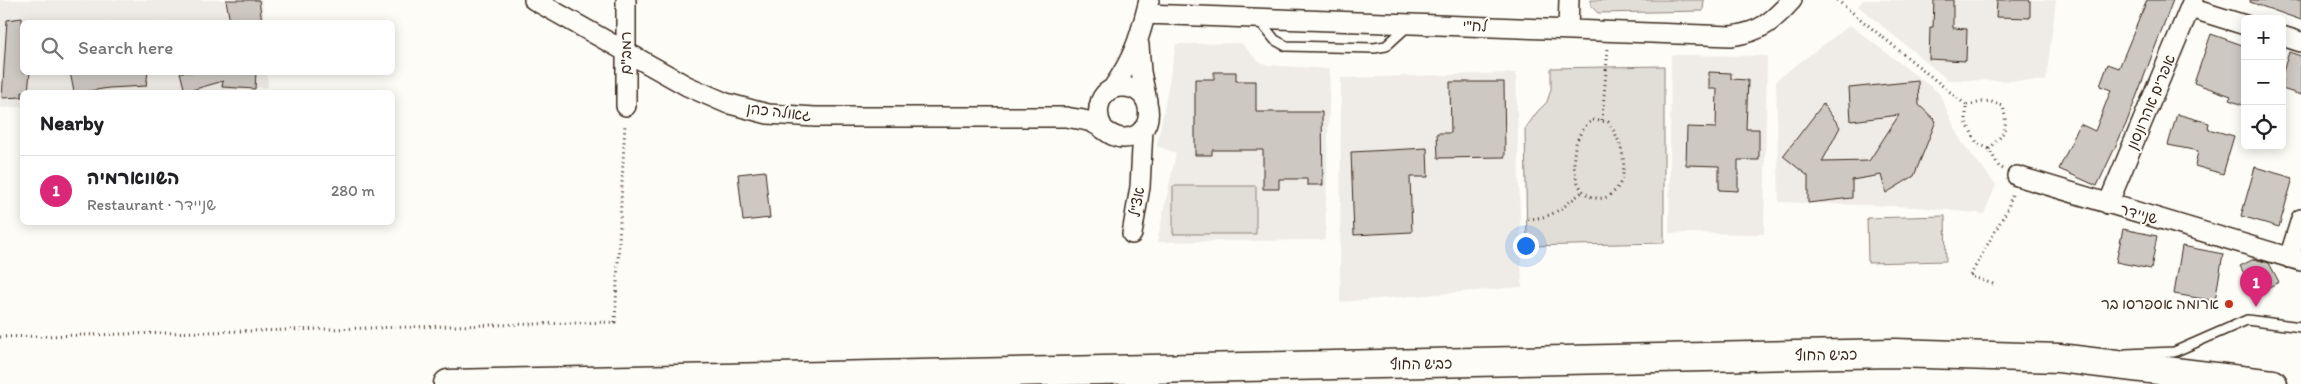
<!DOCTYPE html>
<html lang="en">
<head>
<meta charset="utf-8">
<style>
  body { margin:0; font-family:Itim,"Playpen Sans Hebrew",sans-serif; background:#f2f2f2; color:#202124 }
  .controls { position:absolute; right:15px; top:15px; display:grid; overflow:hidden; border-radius:8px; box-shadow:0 2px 12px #0003 }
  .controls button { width:45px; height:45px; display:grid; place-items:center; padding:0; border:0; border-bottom:1px solid #e0e0e0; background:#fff; color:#202124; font:25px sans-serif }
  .you { position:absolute; left:1525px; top:245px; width:18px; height:18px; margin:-12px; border:4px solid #fff; border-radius:50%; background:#1a73e8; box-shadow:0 0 0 8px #1a73e833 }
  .badge { display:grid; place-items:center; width:32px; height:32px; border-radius:50%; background:#db2777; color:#fff; font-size:16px; font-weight:700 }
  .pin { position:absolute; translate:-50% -41px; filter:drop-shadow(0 1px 2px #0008) }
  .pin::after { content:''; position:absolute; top:26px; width:18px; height:15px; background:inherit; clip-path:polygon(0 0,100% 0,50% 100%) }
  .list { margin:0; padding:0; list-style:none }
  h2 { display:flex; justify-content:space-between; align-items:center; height:65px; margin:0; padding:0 20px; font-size:21px }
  h2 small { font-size:16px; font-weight:400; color:#757577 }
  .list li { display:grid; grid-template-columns:32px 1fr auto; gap:15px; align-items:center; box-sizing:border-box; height:70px; padding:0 20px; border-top:1px solid #e0e0e0 }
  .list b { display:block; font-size:19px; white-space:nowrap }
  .list p { margin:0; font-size:16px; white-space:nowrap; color:#757577 }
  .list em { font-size:16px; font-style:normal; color:#757577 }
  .icon { flex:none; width:28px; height:28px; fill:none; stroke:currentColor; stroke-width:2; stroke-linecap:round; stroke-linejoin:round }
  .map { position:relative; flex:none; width:2301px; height:384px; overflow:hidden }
  .search { position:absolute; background:#fff; box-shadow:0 2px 12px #0003; left:20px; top:20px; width:375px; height:55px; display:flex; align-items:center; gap:12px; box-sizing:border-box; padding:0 18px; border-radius:8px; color:#757577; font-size:19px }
  .panel { position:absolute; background:#fff; box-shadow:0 2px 12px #0003; left:20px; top:90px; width:375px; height:135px; border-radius:8px }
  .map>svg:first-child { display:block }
  .built { fill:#efece7 }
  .green { fill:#e1ded7; stroke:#8e847a }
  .building { fill:#cdc8c2; stroke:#3b2a1e }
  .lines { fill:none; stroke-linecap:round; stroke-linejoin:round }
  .lane-casing { stroke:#3b2a1e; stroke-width:12 }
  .street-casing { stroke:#3b2a1e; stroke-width:22 }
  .highway-casing { stroke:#3b2a1e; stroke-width:31 }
  .path { stroke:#3b2a1e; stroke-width:3; stroke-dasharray:1 4; stroke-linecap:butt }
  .lane { stroke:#fdfcf7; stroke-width:9 }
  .street { stroke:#fdfcf7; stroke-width:19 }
  .highway { stroke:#fdfcf7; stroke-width:28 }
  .poi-dot { fill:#c8321e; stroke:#fdfcf7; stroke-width:2 }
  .labels { text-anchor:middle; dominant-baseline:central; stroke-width:4; stroke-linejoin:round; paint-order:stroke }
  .street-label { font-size:15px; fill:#3b2a1e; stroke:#fdfcf7 }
  .poi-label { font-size:15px; fill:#3b2a1e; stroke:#fdfcf7; text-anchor:end }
</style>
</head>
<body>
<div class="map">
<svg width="2301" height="384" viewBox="0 0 2301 384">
  <rect width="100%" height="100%" fill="#fdfcf7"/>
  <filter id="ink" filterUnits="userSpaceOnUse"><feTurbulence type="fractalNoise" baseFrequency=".02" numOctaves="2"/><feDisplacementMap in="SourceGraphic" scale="10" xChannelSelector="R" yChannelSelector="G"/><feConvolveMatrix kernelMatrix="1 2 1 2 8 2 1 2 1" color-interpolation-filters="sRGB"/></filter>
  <g filter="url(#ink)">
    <!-- built -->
    <path class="built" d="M0 0H262L264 22H22V72L267 73 268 87 202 92H22V107L0 108Z
      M1863 0H2056L2046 81 1948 80 1858 6Z
      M1850 25 1939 93 1961 141 1996 185 1984 214 1917 207 1779 202 1776 80Z
      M1241 43 1258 61 1268 65 1330 69 1325 240 1157 242 1176 153 1157 146 1176 44Z
      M1671 55 1767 56 1764 234 1669 233Z
      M1516 73 1522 287 1340 302 1341 78Z"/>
    <!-- green -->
    <path class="green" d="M1591 0H1704L1703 11 1598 13 1591 6Z
      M1664 66V243L1527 246 1525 129 1537 112 1547 102 1551 89V68Z
      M1173 186H1256V234H1173Z
      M1945 216 1946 261 1868 263 1867 218Z"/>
    <!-- building -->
    <path class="building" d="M226 0H259L262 22H230Z
      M1934 0H1953V28L1967 29 1966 61 1929 59 1930 27H1933Z
      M1997 0H2030V18L1996 17Z
      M2147 0H2173L2126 124 2097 186 2059 169 2080 124 2095 131 2111 90 2100 86 2108 64 2119 68Z
      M2250 0H2301V20L2250 2Z
      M22 18V72H30L28 92H22V97L2 98 7 20Z
      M2211 34 2245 46V106L2229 100 2231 96 2194 83Z
      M2289 52 2301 56V95L2282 89V75Z
      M70 72H148L146 86 109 88 83 92H74Z
      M180 72H256L255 89 222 87 223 81 185 92Z
      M1214 72H1236V81H1256V112H1322L1323 185H1307V179H1279V189H1263V150H1212V155H1195V79H1214Z
      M1709 72 1731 73V79L1748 80 1746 129H1759V160H1738V191L1719 190V166L1686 165 1687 127 1716 128 1717 89H1709Z
      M1918 81 1919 105 1936 121 1914 176 1886 193 1881 175 1852 180V198L1808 203V176L1783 156 1823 104 1840 127 1822 162 1869 161 1899 115 1851 121 1849 88Z
      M1450 82H1504L1505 157 1438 158 1437 133H1451Z
      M2177 114 2209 123 2208 129 2234 136 2223 174 2195 166 2198 151 2168 145Z
      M1427 148 1428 177H1410L1412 232 1354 235 1351 152Z
      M2255 167 2293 178 2279 227 2241 216Z
      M765 171 770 218 743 221 738 174Z
      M2123 229 2157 236 2151 269 2116 262Z
      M2182 246 2223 254 2215 301 2174 294Z
      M2254 259 2269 263 2279 282 2255 294 2240 266Z"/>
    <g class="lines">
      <!-- lane casing -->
      <g class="lane-casing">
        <path id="lane" d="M1258 19 1275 40 1286 46 1374 48 1386 46 1409 25
          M2126 354 2174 352 2247 320 2301 327"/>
      </g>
      <!-- street casing -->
      <g class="street-casing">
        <path id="street" d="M534 0 687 86 726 103 768 114 815 117H1066C1075 119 1085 119 1093 123 1104 128 1111 138 1123 138 1157 139 1157 87 1123 87 1100 86 1093 111 1103 128
          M2190 8 2245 25
          M1146 14 1731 36C1761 32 1772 22 1792 0
          M1568 30 1569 0
          M2282 36 2301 42
          M1139 45 1141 72 1147 101
          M1112 89C1134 58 1140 37 1149 0
          M626 106V0
          M2017 176 2301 261
          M2108 204 2193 0
          M1132 234 1140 187 1143 129
          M2289 258 2301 219"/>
      </g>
      <!-- highway casing -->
      <g class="highway-casing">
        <path id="highway" d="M448 384 1894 353 2059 358 2273 384"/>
      </g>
      <!-- path -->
      <path class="path" d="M1837 0 1966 105
        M1593 120 1608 122C1622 140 1634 178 1610 195 1606 198 1601 199 1596 198 1577 195 1573 172 1574 155 1575 141 1581 128 1593 120Z
        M1602 120 1608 48
        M1989 149C2006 132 2008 129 2003 106L1989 101 1966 105V122L1977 143 1989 149 1999 167 2003 169
        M1528 219C1554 218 1563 207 1582 192
        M1993 284 1970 276 2008 208 2013 191
        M0 337 615 322 625 123"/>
      <!-- lane -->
      <use href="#lane" class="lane"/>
      <!-- street -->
      <use href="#street" class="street"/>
      <!-- highway -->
      <use href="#highway" class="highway"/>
    </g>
  </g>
  <!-- markers -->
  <circle class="poi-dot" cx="2229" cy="304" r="5"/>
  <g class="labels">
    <!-- street labels -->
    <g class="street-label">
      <text transform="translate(1475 26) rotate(2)">לח"י</text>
      <text transform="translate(626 53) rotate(-90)">רמב"ם</text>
      <text transform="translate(2151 102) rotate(-67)">אפרים אהרונסון</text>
      <text transform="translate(779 112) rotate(7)">גאולה כהן</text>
      <text transform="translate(1137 202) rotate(-81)">אצ"ל</text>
      <text transform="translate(2139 214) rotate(16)">שניידר</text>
      <text transform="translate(1826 355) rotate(-1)">כביש החוף</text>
      <text transform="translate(1421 364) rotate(-1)">כביש החוף</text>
    </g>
    <!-- poi labels -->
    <g class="poi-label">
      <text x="2219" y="304">ארומה אספרסו בר</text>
    </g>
  </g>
</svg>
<div class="controls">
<button>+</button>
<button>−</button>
<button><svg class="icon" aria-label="locate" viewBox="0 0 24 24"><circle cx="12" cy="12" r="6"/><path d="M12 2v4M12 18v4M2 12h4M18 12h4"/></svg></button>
</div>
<div class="you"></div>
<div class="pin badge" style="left:2256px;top:307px">1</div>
<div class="search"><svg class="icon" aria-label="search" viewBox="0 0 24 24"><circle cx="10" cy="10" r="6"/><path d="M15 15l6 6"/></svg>Search here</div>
<section class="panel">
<h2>Nearby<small></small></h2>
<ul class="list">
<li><span class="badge">1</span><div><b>השווארמיה</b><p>Restaurant · שניידר</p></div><em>280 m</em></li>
</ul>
</section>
</div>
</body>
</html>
